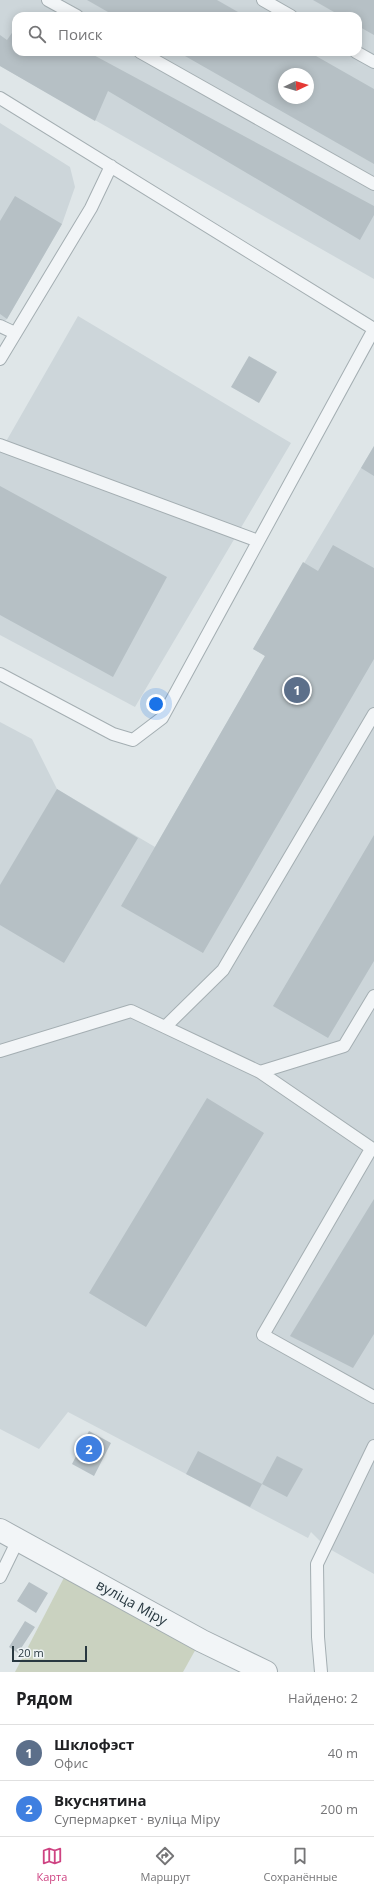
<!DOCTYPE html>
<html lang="ru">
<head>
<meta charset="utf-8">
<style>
  body { margin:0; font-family:"Open Sans",sans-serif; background:#f2f2f2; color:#202124 }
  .compass { position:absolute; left:278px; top:68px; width:36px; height:36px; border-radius:50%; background:#fff; box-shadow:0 2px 10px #0003; rotate:86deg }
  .scale { position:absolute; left:12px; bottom:10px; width:75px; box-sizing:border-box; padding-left:4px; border:2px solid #283840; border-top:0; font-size:11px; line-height:14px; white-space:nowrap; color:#283840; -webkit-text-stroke:3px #eff4f6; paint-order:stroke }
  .you { position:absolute; left:156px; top:704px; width:14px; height:14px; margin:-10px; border:3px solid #fff; border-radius:50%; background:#1a73e8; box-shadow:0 0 0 6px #1a73e833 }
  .badge { display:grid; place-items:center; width:26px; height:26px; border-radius:50%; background:#ce4382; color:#fff; font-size:13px; font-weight:700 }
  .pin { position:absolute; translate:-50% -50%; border:2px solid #fff; box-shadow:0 1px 4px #0006 }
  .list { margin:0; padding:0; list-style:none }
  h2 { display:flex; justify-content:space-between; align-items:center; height:52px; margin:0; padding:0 16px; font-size:17px }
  h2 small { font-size:13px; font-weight:400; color:#757577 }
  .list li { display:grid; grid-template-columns:26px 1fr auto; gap:12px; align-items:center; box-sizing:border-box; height:56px; padding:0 16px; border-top:1px solid #e0e0e0 }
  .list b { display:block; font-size:15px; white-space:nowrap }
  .list p { margin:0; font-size:13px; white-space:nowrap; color:#757577 }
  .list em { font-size:13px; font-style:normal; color:#757577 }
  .icon { flex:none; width:22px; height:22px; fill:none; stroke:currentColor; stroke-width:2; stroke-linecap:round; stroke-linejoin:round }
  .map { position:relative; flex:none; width:374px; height:1672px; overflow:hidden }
  .search { position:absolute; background:#fff; box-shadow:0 2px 10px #0003; left:12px; right:12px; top:12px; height:44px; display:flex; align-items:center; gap:10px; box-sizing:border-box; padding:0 14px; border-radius:12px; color:#757577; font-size:15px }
  .sheet { height:164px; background:#fff }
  nav { display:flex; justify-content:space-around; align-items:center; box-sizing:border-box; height:56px; border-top:1px solid #e0e0e0; background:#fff; font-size:11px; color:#757577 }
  nav a { display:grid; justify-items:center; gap:2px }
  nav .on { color:#ce4382 }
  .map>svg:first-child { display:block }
  .built { fill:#cdd6da; fill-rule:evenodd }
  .green { fill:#cad2c0 }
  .building { fill:#b6c0c5; fill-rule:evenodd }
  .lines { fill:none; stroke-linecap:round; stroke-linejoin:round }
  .service-casing { stroke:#a4aeb2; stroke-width:14 }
  .tertiary-casing { stroke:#a4aeb2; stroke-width:24 }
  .service { stroke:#f2f5f7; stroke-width:12 }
  .tertiary { stroke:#f2f5f7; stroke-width:22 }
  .labels { text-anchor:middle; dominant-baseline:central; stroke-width:4; stroke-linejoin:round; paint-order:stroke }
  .street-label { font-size:14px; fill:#283840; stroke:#eff4f6 }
</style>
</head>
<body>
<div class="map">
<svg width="374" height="1672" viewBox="0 0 374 1672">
  <rect width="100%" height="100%" fill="#dfe6e8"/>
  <!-- built -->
  <path class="built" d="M0 0H374V279L0 66ZM16 16H358V52H16ZM284 74H308V98H284Z
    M0 123 70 167 75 187 62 224 7 319 0 326Z
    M78 316 291 443 135 707 0 635V452Z
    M374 446V1574L326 1547 311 1532 308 1538 68 1412 39 1449 0 1429V722L32 739 57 789 155 847 265 656 253 649Z"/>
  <!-- green -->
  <path class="green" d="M69 1568 202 1638 183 1672H15Z"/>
  <!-- building -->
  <path class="building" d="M87 0H217L245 16H115Z
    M313 0H374V35L358 26V16H341Z
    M16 27V52H88L374 206V215L360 240 108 91 95 121 0 66V35L7 40Z
    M178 52H309L374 89V164ZM284 74H308V98H284Z
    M15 196 62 224 7 319 0 314V221Z
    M249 356 277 372 259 403 231 387Z
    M374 446V476L361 468Z
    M0 486 167 577 113 677 0 615Z
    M333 545 374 568V659L203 953 121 906 265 656 253 649 303 562 318 571Z
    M57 789 138 838 64 963 0 925V885Z
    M374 835V961L328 1038 273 1006Z
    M207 1098 264 1133 146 1327 89 1293Z
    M374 1199V1334L353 1368 290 1336Z
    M89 1431 111 1443 94 1476 72 1464Z
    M198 1451 262 1484 250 1507 186 1474Z
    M277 1456 303 1469 287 1497 262 1484Z
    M29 1582 48 1593 36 1613 17 1601Z
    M25 1621 35 1627 18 1653 9 1647Z"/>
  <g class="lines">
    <!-- service casing -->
    <g class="service-casing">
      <path id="service" d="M48 0 77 16
        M263 0 291 16
        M140 52 374 184
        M356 52 374 62
        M0 98 374 329
        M0 326 15 333
        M0 359 91 208 111 166
        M0 445 258 541
        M0 674 113 734 133 740 162 718 374 329
        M165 1027 223 970 374 714
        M0 1051 131 1011 260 1072 344 1046 374 996
        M260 1072 374 1150
        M371 1149 263 1335 374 1397
        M0 1577 18 1540
        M321 1672 318 1637 317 1564 374 1446"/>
    </g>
    <!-- tertiary casing -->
    <g class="tertiary-casing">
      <path id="tertiary" d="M0 1530 202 1641 266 1672"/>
    </g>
    <!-- service -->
    <use href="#service" class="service"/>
    <!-- tertiary -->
    <use href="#tertiary" class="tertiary"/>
  </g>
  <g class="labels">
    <!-- street labels -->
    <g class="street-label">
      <text transform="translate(132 1602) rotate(29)">вуліца Міру</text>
    </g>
  </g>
</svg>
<svg class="compass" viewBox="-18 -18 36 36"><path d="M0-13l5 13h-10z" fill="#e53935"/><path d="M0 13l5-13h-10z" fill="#757577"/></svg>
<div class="scale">20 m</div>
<div class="you"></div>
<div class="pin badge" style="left:297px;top:690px;background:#5c6f8a">1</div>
<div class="pin badge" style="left:89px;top:1449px;background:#3f7fe0">2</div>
<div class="search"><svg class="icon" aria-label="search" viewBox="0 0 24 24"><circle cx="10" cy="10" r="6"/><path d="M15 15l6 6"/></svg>Поиск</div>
</div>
<section class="sheet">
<h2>Рядом<small>Найдено: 2</small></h2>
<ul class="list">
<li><span class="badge" style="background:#5c6f8a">1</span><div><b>Шклофэст</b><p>Офис</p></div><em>40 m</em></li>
<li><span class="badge" style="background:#3f7fe0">2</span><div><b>Вкуснятина</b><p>Супермаркет · вуліца Міру</p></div><em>200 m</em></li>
</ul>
</section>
<nav>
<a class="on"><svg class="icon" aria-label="map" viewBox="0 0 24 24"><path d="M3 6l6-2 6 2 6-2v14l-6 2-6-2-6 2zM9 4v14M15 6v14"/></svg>Карта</a>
<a><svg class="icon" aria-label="directions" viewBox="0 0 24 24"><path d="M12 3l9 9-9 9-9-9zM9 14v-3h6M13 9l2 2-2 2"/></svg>Маршрут</a>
<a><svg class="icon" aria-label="saved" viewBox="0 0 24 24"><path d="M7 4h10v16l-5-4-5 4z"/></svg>Сохранённые</a>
</nav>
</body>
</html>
